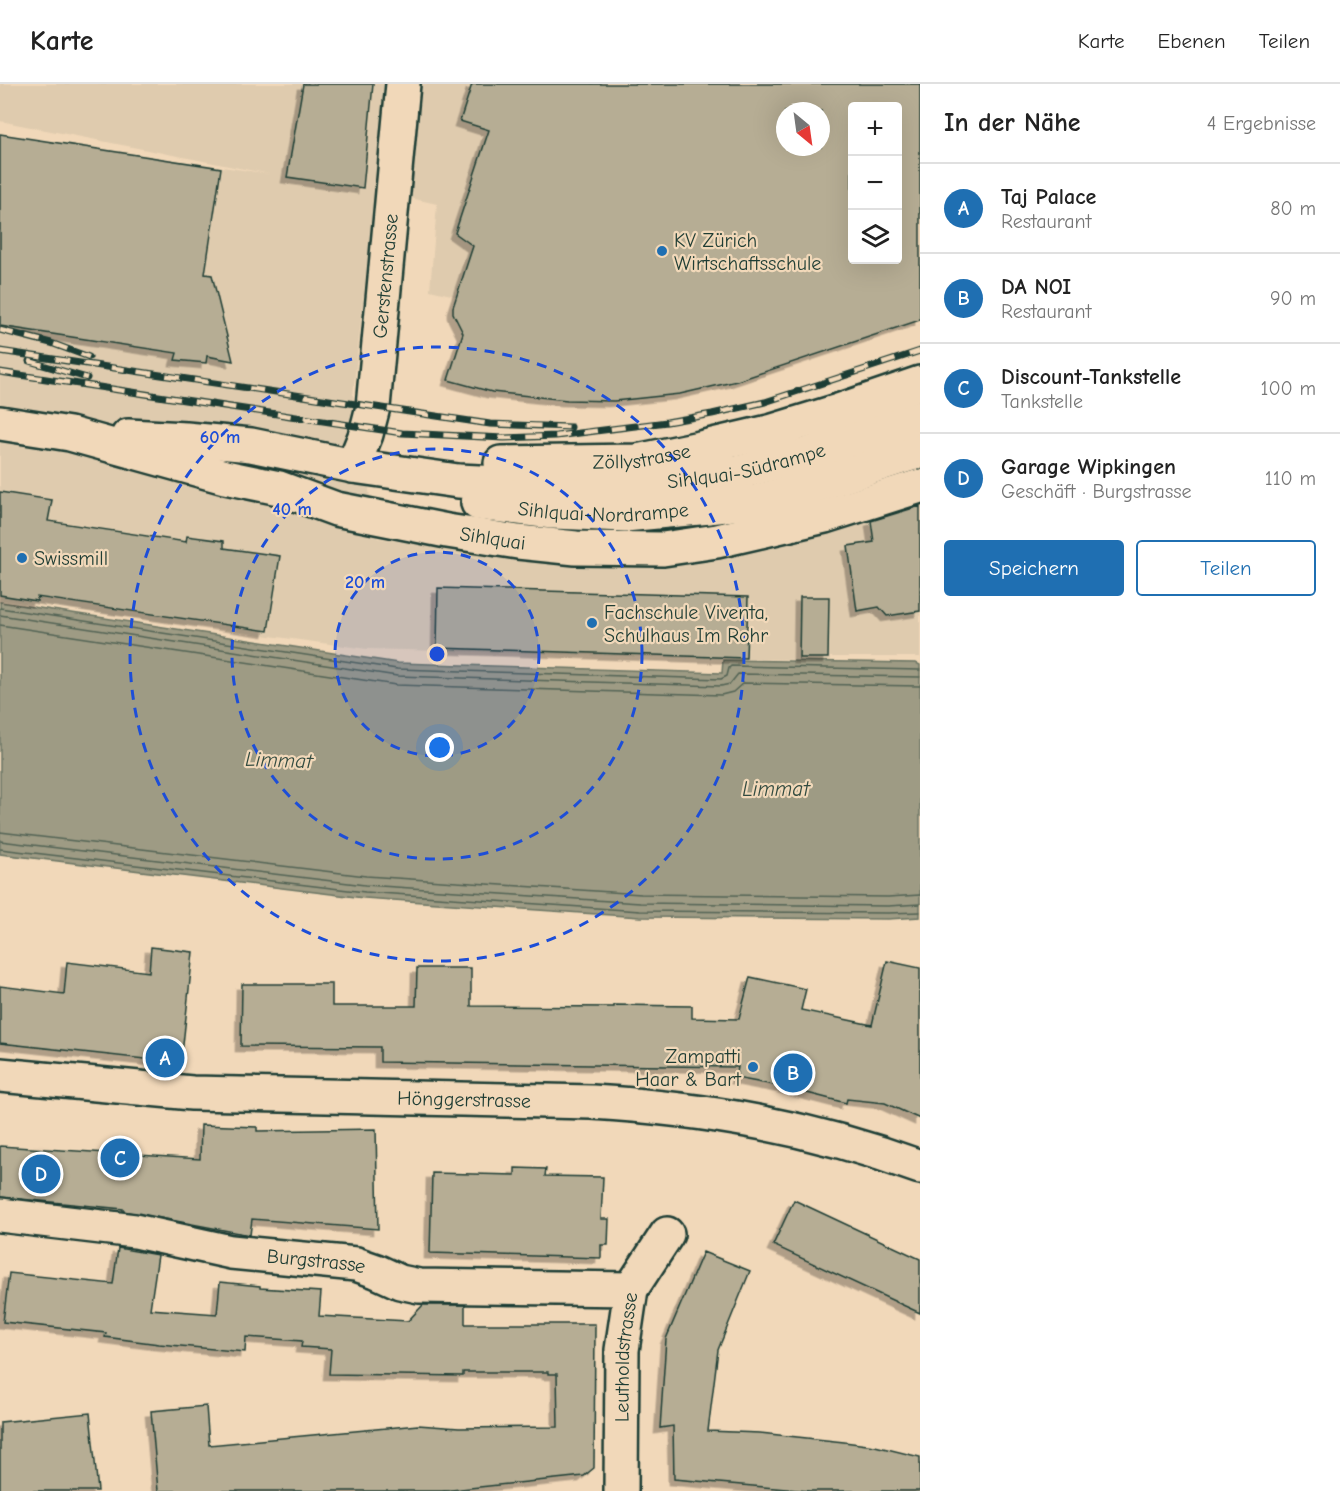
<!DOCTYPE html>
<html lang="de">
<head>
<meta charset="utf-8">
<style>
  body { margin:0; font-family:"Comic Neue",sans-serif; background:#f6f6f6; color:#222 }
  .controls { position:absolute; right:18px; top:18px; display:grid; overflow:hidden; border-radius:6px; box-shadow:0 6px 24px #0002 }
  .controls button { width:54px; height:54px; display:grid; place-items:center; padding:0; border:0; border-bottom:2px solid #e0e0e0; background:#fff; color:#222; font:30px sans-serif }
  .compass { position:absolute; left:776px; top:18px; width:54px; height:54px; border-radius:50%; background:#fff; box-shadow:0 6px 24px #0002; rotate:151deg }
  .you { position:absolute; left:440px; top:664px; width:21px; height:21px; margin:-15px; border:4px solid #fff; border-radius:50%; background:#1a73e8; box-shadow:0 0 0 9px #1a73e833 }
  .badge { display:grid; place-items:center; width:39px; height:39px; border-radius:50%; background:#1f6fb2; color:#fff; font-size:20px; font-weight:700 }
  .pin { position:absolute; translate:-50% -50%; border:3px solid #fff; box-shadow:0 2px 6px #0006 }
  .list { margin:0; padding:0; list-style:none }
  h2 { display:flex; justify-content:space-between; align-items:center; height:78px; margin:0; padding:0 24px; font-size:26px }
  h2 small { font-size:20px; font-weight:400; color:#767676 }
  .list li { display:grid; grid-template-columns:39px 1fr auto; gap:18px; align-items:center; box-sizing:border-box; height:90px; padding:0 24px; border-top:2px solid #e0e0e0 }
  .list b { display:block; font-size:22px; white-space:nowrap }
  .list p { margin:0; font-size:20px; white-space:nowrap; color:#767676 }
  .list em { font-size:20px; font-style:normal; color:#767676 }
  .actions { display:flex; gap:12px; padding:18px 24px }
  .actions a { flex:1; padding:14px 0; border:2px solid #1f6fb2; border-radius:6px; text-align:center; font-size:21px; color:#1f6fb2 }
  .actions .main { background:#1f6fb2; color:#fff }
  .icon { flex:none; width:33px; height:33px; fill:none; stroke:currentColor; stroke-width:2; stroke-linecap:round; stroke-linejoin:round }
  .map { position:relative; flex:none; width:920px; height:1407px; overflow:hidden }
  header { display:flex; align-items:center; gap:36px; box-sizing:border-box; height:84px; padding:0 30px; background:#fff; border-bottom:2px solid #e0e0e0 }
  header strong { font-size:28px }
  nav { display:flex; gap:33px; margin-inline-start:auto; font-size:21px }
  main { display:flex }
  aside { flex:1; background:#fff }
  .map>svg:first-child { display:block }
  .built { fill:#dfcbae; fill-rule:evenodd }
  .water { fill:#9e9b84; stroke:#6b7564; stroke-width:1.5 }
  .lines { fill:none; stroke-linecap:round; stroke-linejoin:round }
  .shore { stroke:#526354; stroke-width:1.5 }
  .building { fill:#b6ad94; stroke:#1f3d34; stroke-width:1.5; fill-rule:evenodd; filter:url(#shadow) }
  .street-casing { stroke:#1f3d34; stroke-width:38 }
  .secondary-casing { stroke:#1f3d34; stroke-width:38 }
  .street { stroke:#f1d8b9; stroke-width:33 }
  .secondary { stroke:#f1d8b9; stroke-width:33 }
  .rail-casing { stroke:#1f3d34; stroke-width:7 }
  .rail { stroke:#f1d8b9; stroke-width:4.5; stroke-dasharray:14; stroke-linecap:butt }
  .ring { fill:none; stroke:#1d4ed8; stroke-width:3; stroke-dasharray:10 8 }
  .poi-dot { fill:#1f6fb2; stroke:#f1d8b9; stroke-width:2 }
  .labels { text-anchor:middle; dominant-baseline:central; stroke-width:4.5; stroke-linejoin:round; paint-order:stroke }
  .poi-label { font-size:20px; fill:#1f3d34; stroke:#f1d8b9; text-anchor:start }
  .street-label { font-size:20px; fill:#1f3d34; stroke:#f1d8b9 }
  .water-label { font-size:21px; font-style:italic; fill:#324b40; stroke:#f1d8b9 }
  .centre { fill:#1d4ed8; stroke:#f1d8b9; stroke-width:3 }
  .ring-label { font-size:18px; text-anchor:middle; font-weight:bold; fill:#1d4ed8; stroke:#f1d8b9; stroke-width:4.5; stroke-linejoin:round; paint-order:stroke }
</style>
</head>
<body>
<header>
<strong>Karte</strong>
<nav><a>Karte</a><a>Ebenen</a><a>Teilen</a></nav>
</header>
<main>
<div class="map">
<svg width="920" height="1407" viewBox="0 0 920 1407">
  <defs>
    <filter id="shadow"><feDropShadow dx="-5.5" dy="5.5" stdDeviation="0" flood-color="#0004"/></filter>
  </defs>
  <rect width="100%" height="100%" fill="#f1d8b9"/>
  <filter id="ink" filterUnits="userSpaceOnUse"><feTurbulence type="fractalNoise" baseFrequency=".0167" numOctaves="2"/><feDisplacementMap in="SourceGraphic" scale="12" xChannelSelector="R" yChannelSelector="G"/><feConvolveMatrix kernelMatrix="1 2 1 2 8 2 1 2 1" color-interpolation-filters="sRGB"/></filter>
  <g filter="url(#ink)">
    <!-- built -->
    <path class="built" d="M0 0H920V201L648 258 430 206 437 120 375 106 353 311 377 454 572 482 714 477 920 419V573H830V576L722 575 367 565 0 516V50L270 90 0 37ZM852 22H898V176H852ZM785 27H821V63H785Z"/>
    <!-- water -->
    <path class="water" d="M0 518 398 579 722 589 723 576 916 579 920 581V833L888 835 640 833 364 814 0 770Z"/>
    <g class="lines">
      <!-- shore -->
      <path class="shore" d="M0 524 397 585 721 595 727 592 729 584 731 582 920 586
        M0 531 397 592 721 602 730 600 738 590 920 593
        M0 541 396 601 721 611 733 608 743 599 920 602
        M0 748 366 792 641 810 888 813 920 811
        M0 757 365 801 640 819 888 822 920 820
        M0 765 365 808 640 827 888 829 920 828"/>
    </g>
    <!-- building -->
    <path class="building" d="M303 0H373L363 104 287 93Z
      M472 0H920V236L737 297 680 310 614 317 567 316 492 308 448 296 463 249 453 229V223L473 162 455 149 489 46 460 37ZM852 22H897V176H852ZM785 27H821V63H785Z
      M0 50 221 84 205 190 212 191 233 277 207 272 206 279 175 276 177 269 0 242Z
      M0 408 52 416 48 437 186 458 187 452 224 457V464L280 472 268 547 37 513V517L0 511Z
      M920 422V527L887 532 879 523 857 527 848 462 874 458 871 437Z
      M438 504 748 513 746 574 437 564Z
      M800 513H829L828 574H799Z
      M151 863 193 868 181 979 0 959V902L64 910 67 878 149 888Z
      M887 877 920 884V1035L885 1019 847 1015 846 1019 784 1003 736 994 738 983 380 978V963L241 962 242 900H332V922H416L417 884H471V922L614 923V921L692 922V934L739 935 750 893 806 905 801 926 872 941Z
      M201 1041 257 1043V1047L376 1045 378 1145 252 1135 250 1151 123 1127V1125L0 1113V1062L200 1075Z
      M515 1084 546 1085 545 1092 603 1093 601 1135H609L608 1161H601V1174L430 1169 432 1089 515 1091Z
      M794 1116 920 1175V1229L773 1161Z
      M118 1164 158 1171 150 1225 217 1230 220 1198 260 1202V1204L321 1208 319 1232 408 1237 423 1221H465V1240H595L594 1384 584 1392 442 1407H158L151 1327 206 1322 209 1361 418 1341 459 1344 558 1343 557 1290H548V1288H463V1292L329 1290 331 1265 301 1263 302 1257 246 1253 245 1268 159 1260 105 1253 106 1249 3 1238 9 1189 113 1200Z
      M703 1168 750 1187 718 1266 708 1347 760 1349 844 1358 875 1362 920 1373V1407H809L674 1395 673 1342 660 1344 666 1255Z
      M90 1329 98 1407H0V1338Z"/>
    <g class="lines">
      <!-- street casing -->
      <g class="street-casing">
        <g id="street">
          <path id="s1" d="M353 382 366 350 373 323 403 0"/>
          <path id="s2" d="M0 1131 135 1147 231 1168 356 1180 376 1187 400 1198 419 1202 631 1205"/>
          <path id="s3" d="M621 1407 622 1266 631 1205 667 1150"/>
        </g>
      </g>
      <!-- secondary casing -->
      <g class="secondary-casing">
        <g id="secondary">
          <path id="s4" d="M0 339 70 350 225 393 279 404 336 425 447 447 518 458 576 464 663 465 717 457 825 432 920 402"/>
          <path id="s5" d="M128 352 186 355 251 361 353 382 458 397 613 404 737 389 809 370 920 333"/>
          <path id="s6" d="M501 379 637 377 700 364 773 347 835 328 920 299"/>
          <path id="s7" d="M478 419 553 428 625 431 710 423 758 417 813 402 920 367"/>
          <path id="s8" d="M0 991 192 1009 592 1018C707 1025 811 1043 920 1083"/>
        </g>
      </g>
      <!-- street -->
      <use href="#street" class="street"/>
      <!-- secondary -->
      <use href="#secondary" class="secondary"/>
      <!-- rail casing -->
      <g class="rail-casing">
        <path id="rail" d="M0 246 51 259 89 273
          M0 267 490 340 571 343
          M29 277 87 294
          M0 288 402 349 504 354 556 352 667 338 712 330 765 318 920 267"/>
      </g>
      <!-- rail -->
      <use href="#rail" class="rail"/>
    </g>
  </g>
  <!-- distance rings -->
  <circle cx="437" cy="570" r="102" fill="#1d4ed8" fill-opacity=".12"/>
  <g class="ring">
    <circle cx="437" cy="570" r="102"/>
    <circle cx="437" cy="570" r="205"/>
    <circle cx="437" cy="570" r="307"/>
  </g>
  <!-- markers -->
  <g class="poi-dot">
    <circle cx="662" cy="167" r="6"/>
    <circle cx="22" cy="474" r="6"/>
    <circle cx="592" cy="539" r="6"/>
    <circle cx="753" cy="983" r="6"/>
  </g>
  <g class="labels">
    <!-- poi labels -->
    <g class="poi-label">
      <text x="674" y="156">KV Zürich<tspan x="674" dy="23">Wirtschaftsschule</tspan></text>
      <text x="34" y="474">Swissmill</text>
      <text x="604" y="528">Fachschule Viventa,<tspan x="604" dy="23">Schulhaus Im Rohr</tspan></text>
      <text x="741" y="972" text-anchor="end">Zampatti<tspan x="741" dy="23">Haar &amp; Bart</tspan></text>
    </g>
    <!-- street labels -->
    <g class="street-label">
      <text stroke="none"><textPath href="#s1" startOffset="194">Gerstenstrasse</textPath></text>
      <text stroke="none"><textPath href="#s6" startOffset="141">Zöllystrasse</textPath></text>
      <text stroke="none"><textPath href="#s5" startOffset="624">Sihlquai-Südrampe</textPath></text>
      <text stroke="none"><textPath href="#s7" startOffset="126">Sihlquai-Nordrampe</textPath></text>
      <text stroke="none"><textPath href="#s4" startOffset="507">Sihlquai</textPath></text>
      <text stroke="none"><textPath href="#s8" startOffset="465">Hönggerstrasse</textPath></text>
      <text stroke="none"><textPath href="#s2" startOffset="320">Burgstrasse</textPath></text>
      <text stroke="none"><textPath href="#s3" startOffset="134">Leutholdstrasse</textPath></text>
    </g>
    <!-- water labels -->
    <g class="water-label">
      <text transform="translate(279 676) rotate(2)">Limmat</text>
      <text x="776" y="705">Limmat</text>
    </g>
  </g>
  <circle cx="437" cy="570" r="9" class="centre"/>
  <g class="ring-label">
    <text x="220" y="359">60 m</text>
    <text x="292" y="431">40 m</text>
    <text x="365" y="504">20 m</text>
  </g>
</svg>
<div class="controls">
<button>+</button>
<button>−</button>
<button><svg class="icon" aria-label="layers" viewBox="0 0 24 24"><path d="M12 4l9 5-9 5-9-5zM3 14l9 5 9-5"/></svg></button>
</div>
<svg class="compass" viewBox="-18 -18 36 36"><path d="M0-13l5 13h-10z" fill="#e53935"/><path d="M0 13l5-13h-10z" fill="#767676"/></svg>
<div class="you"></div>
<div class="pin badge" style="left:165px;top:974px">A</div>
<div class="pin badge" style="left:793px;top:989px">B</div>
<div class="pin badge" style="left:120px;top:1074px">C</div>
<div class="pin badge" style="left:41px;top:1090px">D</div>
</div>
<aside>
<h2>In der Nähe<small>4 Ergebnisse</small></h2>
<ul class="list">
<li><span class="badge">A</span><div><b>Taj Palace</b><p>Restaurant</p></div><em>80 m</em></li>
<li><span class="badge">B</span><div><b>DA NOI</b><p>Restaurant</p></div><em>90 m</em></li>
<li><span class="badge">C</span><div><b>Discount-Tankstelle</b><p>Tankstelle</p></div><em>100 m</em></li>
<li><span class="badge">D</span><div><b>Garage Wipkingen</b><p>Geschäft · Burgstrasse</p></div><em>110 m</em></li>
</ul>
<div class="actions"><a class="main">Speichern</a><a>Teilen</a></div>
</aside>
</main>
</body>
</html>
